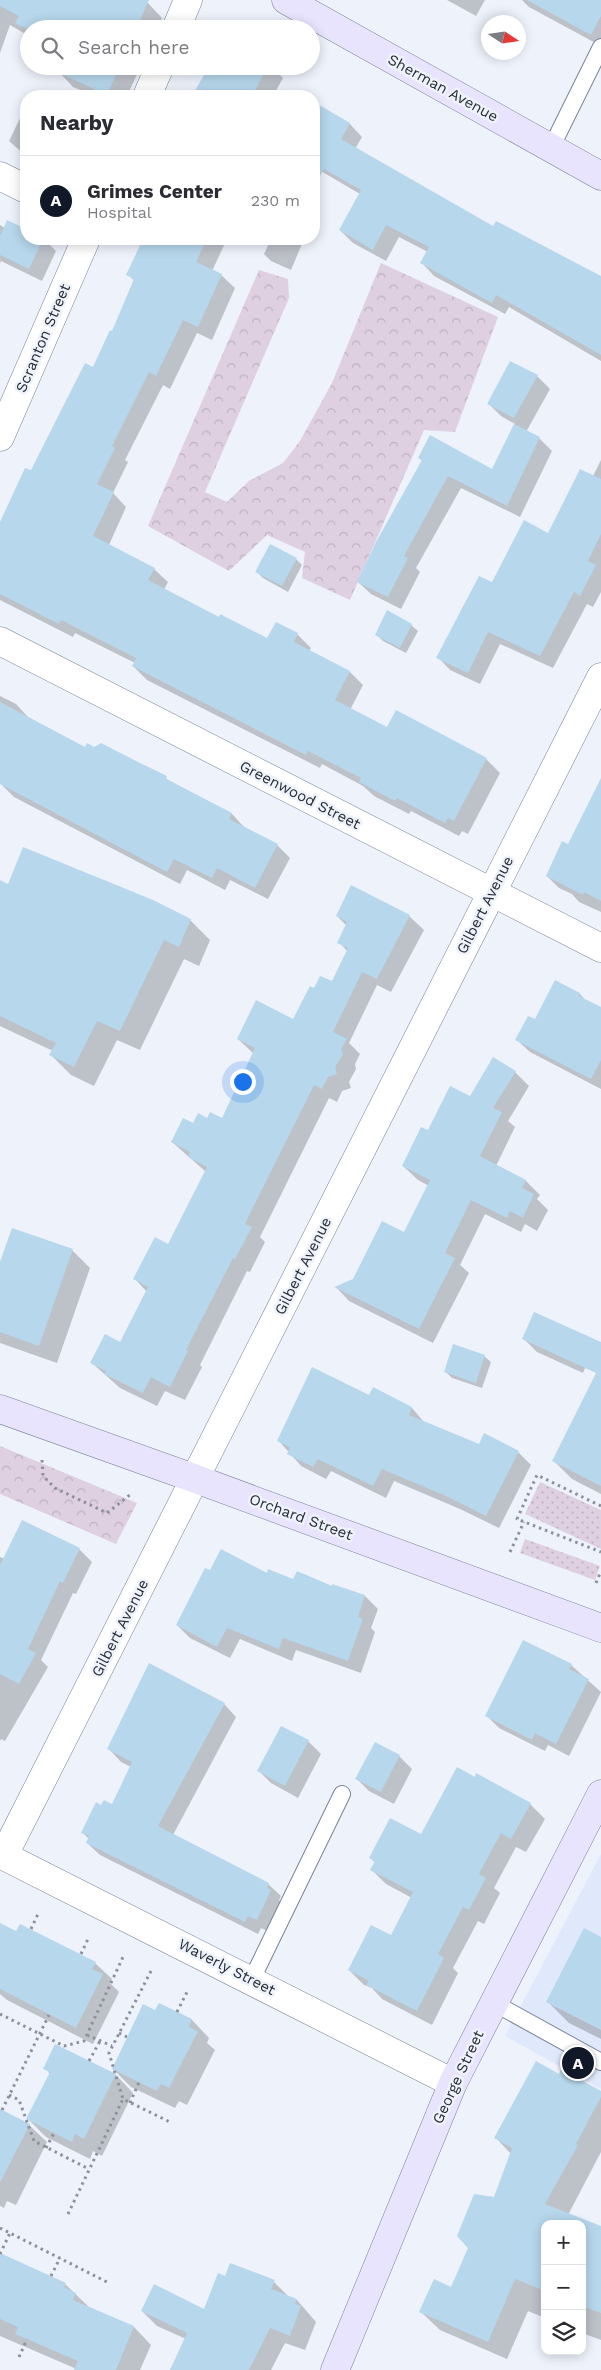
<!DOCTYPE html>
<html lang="en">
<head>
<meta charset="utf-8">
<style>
  body { margin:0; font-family:"Work Sans",sans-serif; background:#f7f7f7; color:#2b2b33 }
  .controls { position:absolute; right:15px; bottom:15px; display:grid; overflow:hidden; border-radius:10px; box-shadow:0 2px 12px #0003 }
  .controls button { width:45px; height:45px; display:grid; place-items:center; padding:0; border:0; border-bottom:1px solid #e1e1e2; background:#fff; color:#2b2b33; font:25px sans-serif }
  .compass { position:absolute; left:481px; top:15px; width:45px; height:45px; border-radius:50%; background:#fff; box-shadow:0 2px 12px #0003; rotate:102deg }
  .you { position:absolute; left:242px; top:1081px; width:18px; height:18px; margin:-12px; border:4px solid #fff; border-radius:50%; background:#1a73e8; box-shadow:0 0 0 8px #1a73e833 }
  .badge { display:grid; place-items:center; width:32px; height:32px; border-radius:50%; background:#111827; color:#fff; font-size:16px; font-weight:700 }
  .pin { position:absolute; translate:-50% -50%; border:2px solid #fff; box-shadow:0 1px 5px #0006 }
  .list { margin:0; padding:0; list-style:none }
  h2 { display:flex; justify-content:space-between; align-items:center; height:65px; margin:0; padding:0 20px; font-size:21px }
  h2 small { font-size:16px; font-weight:400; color:#7c7c81 }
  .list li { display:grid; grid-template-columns:32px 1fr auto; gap:15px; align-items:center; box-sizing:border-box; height:90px; padding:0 20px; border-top:1px solid #e1e1e2 }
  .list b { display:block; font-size:19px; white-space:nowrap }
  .list p { margin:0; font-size:16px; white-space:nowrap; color:#7c7c81 }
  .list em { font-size:16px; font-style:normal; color:#7c7c81 }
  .icon { flex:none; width:28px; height:28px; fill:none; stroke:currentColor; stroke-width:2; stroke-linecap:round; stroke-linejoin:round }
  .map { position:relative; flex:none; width:601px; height:2370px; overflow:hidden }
  .search { position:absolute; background:#fff; box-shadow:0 2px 12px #0003; left:20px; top:20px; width:300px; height:55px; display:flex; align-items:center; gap:12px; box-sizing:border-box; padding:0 18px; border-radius:28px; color:#7c7c81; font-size:19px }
  .panel { position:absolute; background:#fff; box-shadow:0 2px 12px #0003; left:20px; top:90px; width:300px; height:155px; border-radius:20px }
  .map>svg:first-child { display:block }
  .built { fill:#e0e9fb }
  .grass { fill:url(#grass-dots) }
  .forest { fill:url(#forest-crowns) }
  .shadow { fill:#0003 }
  .building { fill:#b7d7ec }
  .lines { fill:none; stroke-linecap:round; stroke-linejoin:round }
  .service-casing { stroke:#798398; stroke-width:18 }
  .minor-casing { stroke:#798398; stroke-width:29 }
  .secondary-casing { stroke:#798398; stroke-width:29 }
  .path { stroke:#8d919a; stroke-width:3; stroke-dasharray:2.5 4; stroke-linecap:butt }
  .service { stroke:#fff; stroke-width:16 }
  .minor { stroke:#fff; stroke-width:28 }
  .secondary { stroke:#e9e4fd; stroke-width:28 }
  .labels { text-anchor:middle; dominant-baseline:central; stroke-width:5; stroke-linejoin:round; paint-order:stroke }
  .street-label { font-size:15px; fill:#282c35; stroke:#edf2fb }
</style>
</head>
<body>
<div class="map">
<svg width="601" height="2370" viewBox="0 0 601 2370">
  <defs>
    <pattern id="grass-dots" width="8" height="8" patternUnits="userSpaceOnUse" patternTransform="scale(1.25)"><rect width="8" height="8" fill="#decfe1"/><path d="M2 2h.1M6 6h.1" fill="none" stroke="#beb2c2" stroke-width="1.8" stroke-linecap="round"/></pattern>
    <pattern id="forest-crowns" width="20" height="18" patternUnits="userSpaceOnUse" patternTransform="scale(1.25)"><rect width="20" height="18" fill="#decfe1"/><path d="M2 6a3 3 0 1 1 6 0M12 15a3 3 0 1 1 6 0" fill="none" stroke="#beb2c2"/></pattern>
  </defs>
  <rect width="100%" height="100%" fill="#edf2fb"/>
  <!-- built -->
  <path class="built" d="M601 1854V2089L505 2036Z"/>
  <!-- grass -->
  <path class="grass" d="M540 1482 601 1510V1549L525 1514Z
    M525 1539 600 1566 595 1580 520 1553Z"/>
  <!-- forest -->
  <path class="forest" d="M381 263 498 317 455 432 424 430 350 600 302 578 305 552 267 535 229 571 148 526 259 270 288 279 289 298 205 492 227 502 249 481 283 463 300 441 332 383Z
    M0 1446 137 1503 116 1544 0 1494Z"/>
  <!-- shadow -->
  <path class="shadow" d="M0 0H140L148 3 162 18 157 29H29V36L10 25 0 53Z
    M447 0H485L476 16Z
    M522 0H601V46L529 7Z
    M61 66H141L127 96H95L73 87 59 72Z
    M210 66H271L283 78 273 96H194Z
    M315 104 350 124 362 137 355 149 494 228 601 278V361L509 307 505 314 434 276 422 263 428 252 399 237 386 261 353 243 340 230 360 194 314 167Z
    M24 110 26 111V156L9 141Z
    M8 222 26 230V239H44L56 251 42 281 1 261 0 263V225L5 228Z
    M145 239H227L212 271 221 275 235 288 212 340 197 333 170 389 163 385 125 460 128 462 113 493 126 507 109 545 154 569 168 582 164 590 219 619 268 640 297 634 311 648 309 651 350 672 363 685 350 710 387 729 486 759 500 773 468 834 462 831 459 836 411 811 409 814 374 796 363 786 322 764 320 768 147 680 133 666 135 663 75 633 73 637 0 600V525L94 369 113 333 135 281 128 275Z
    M271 239H304L291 270 271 261 264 254Z
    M537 376 550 389 526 432 539 438 552 451 520 517 461 488 416 568 420 572 401 609 371 594 358 582 423 462 419 458 492 471 515 424 501 416 489 404Z
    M601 460V592L593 607 587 604 553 668 500 644 480 684 450 670 438 657 492 584 549 535 593 476Z
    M296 559 302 565 288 592 263 578 257 572Z
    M411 625 418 631 406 653 383 641 376 634Z
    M0 696 16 704 28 717 85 749H94L101 744 232 814 244 827 277 845 290 858 268 899 230 880 225 890 187 870 180 884 14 797 1 784 0 776Z
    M601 784V912L579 902 572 894 559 888 547 876 568 845Z
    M0 881 9 886 190 920 210 940 199 966 184 959 140 1050 117 1040 94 1086 71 1075 51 1055 53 1051 0 1026Z
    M337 916H409L424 930 391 992 377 985 349 1043 360 1054 355 1064 356 1069 349 1082 351 1088 342 1091 337 1102 329 1098 260 1237 265 1242 250 1272 247 1271 200 1365 202 1367 185 1400 165 1391 157 1406 120 1388 92 1363 121 1344 147 1292 135 1279 169 1245 206 1172 172 1142 193 1124 208 1120H223L254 1054 238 1039 293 1020 315 989 333 983 348 952 339 942 347 926Z
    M580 994 587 1002 601 1009V1089L530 1052 517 1040 535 1021Z
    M515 1072 529 1086 508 1121 515 1127 496 1166 526 1181 540 1195 537 1199 548 1210 537 1231 525 1224 521 1232 485 1214 460 1265 469 1273 433 1343 349 1301 336 1287 354 1280 405 1234 429 1186 418 1180 403 1166 429 1132 471 1098Z
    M72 1250 90 1268 57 1363 0 1343V1266Z
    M524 1339 594 1347 583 1373 537 1352Z
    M484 1356 491 1362 482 1388 452 1378 445 1371Z
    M601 1366V1494L572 1479 554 1461Z
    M369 1397 412 1408 424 1422 479 1445 518 1452 531 1465 499 1528 460 1509 394 1481 386 1498 331 1471 326 1479 301 1466 278 1440Z
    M79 1549 92 1562 76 1594 73 1593 41 1660 48 1667 5 1741 1 1739 0 1741V1557L5 1559Z
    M210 1572 267 1575 332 1587 333 1585 365 1596 378 1609 371 1628 375 1632 361 1673 296 1650 292 1661 240 1639 230 1658 190 1638 177 1625Z
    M571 1665 601 1692 569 1756 548 1745 545 1751 499 1728 487 1716Z
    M224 1704 236 1717 173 1835 268 1884 281 1896 279 1900 283 1904 270 1932 261 1928 258 1934 100 1855 87 1843 89 1839 83 1833 102 1807 112 1805 131 1767 121 1762 109 1749Z
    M308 1741 321 1754 298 1798 271 1783 259 1771Z
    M399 1756 412 1769 394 1804 369 1791 357 1779Z
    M530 1804 545 1819 526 1852 516 1847 494 1888 500 1893 484 1924 478 1921 453 1968 458 1973 432 2025 382 1999 372 1988 364 1985 349 1970 392 1937 412 1898 386 1884 372 1870 376 1863 370 1858 422 1836Z
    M0 1926 95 1963 112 1979 110 1983 119 1992 93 2044 7 2000 0 1994Z
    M601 1938V2039L569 2023 547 2001Z
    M159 2005 192 2020 209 2038 207 2043 215 2050 187 2105 179 2101 175 2108 131 2087 113 2069Z
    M55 2046 116 2075 133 2093 102 2156 93 2151 90 2159 46 2137 28 2119 50 2074 45 2068Z
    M559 2076 601 2093V2152L568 2215 601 2228V2340L582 2333V2224H545V2318L528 2311 507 2359 440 2330 421 2312 452 2289 494 2198 511 2154 496 2138Z
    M0 2110 29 2125 47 2142 16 2205 7 2201 4 2208 0 2206Z
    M0 2255 65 2284 91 2309 134 2327 151 2345 140 2370H79L0 2336Z
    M226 2278 274 2282 289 2297 297 2300 316 2322 305 2350 285 2343 271 2370H172L186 2339 157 2326 142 2311H205Z"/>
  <!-- building -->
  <path class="building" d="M0 0H149L136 29H29V30L15 23 19 16 0 6Z
    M527 0H601V16L591 35Z
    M60 66H120L107 95 57 72Z
    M209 66H268L252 96H192Z
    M314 102 350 123 341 139 493 226 496 221 601 276V355L496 295 492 303 420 263 429 247 386 225 373 250 339 230 361 190 324 169 314 186Z
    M7 220 26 229V239H43L29 269 0 255V236Z
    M143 239H207L196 262 222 274 198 327 183 320 156 376 149 372 112 446 115 448 97 484 114 492 93 536 155 568 148 580 219 617 220 614 267 638 276 622 298 633 294 642 350 671 335 700 387 727 396 710 487 758 454 821 448 818 445 823 397 798 395 801 359 782 361 778 308 751 306 755 132 666 136 658 61 620 59 624 0 594V522L25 468 31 470 85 363 93 367 110 330 112 331 134 279 126 275Z
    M510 361 538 375 514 418 487 404Z
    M514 424 540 437 507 506 448 476 404 556 408 558 388 597 357 582 376 542 422 460 418 458 430 435 492 469Z
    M580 469 601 479V534L588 561 596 565 580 596 574 592 540 656 488 632 468 673 436 658 479 576 492 582 524 520 548 533Z
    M270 544 297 558 282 586 255 572Z
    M387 610 412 624 400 648 375 635Z
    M0 702 85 747 87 743 94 747 101 743 138 762 167 776 166 779 232 813 229 819 278 844 255 888 217 868 212 878 174 859 167 872 0 784Z
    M601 778V901L584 892 583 895 546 876 562 841 568 844Z
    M23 847 153 900 191 919 179 947 164 940 120 1031 97 1021 74 1067 49 1055 56 1043 0 1016V880L8 884Z
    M351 885 410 915 377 979 362 972 333 1032 347 1039 341 1049 343 1054 335 1067 337 1074 328 1077 322 1089 314 1085 245 1224 252 1227 235 1259 233 1258 186 1350 188 1351 170 1387 151 1377 143 1393 104 1374 106 1371 90 1363 105 1334 120 1342 148 1287 133 1279 155 1237 168 1244 207 1167 188 1157 190 1152 171 1142 183 1118 193 1123 198 1113 207 1118 210 1112 222 1118 255 1048 237 1039 256 1000 293 1019 310 986 314 988 320 976 332 981 348 948 337 943 347 922 336 916Z
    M555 980 580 993 579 996 601 1007V1060L591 1079 515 1040 528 1016 535 1019Z
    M493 1057 516 1071 493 1108 502 1112 480 1156 526 1180 522 1188 534 1194 523 1218 510 1211 507 1218 471 1200 445 1253 455 1258 419 1329 334 1287 353 1279 382 1221 404 1232 430 1180 402 1166 421 1127 428 1130 450 1086 470 1096Z
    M12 1228 73 1249 39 1346 0 1332V1262Z
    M534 1312 601 1342V1486L552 1461 596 1373 522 1339Z
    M453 1344 485 1355 476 1383 444 1372Z
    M312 1367 369 1395 373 1387 412 1407 409 1415 479 1444 484 1433 519 1451 486 1516 446 1496 382 1469 373 1486 318 1459 313 1467 287 1454 290 1447 277 1441Z
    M22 1520 80 1548 63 1583 60 1581 28 1649 36 1653 19 1684 0 1674V1565Z
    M221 1549 267 1573 268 1569 293 1579 297 1571 332 1586V1584L365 1595 358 1617 363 1619 348 1661 283 1638 279 1649 227 1628 217 1647 176 1625 205 1568 210 1570Z
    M523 1640 572 1664 569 1669 589 1679 556 1744 535 1733 532 1740 485 1716Z
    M149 1663 225 1703 158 1826 269 1883 267 1888 271 1890 257 1920 248 1916 245 1922 86 1843 89 1836 81 1833 96 1802 101 1805 104 1800 112 1804 132 1762 107 1749Z
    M281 1726 309 1740 285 1786 257 1771Z
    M375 1742 400 1755 381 1792 355 1779Z
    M457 1767 475 1777 476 1773 531 1803 511 1839 501 1833 479 1874 486 1878 469 1910 463 1907 438 1954 444 1958 417 2011 366 1985 369 1981 348 1970 371 1925 391 1935 413 1892 370 1870 375 1861 369 1858 390 1818 421 1834Z
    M0 1923 16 1931 20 1924 96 1962 92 1969 103 1974 76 2028 0 1989Z
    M584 1928 601 1937V2030L546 2002Z
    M159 2003 192 2019 189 2027 198 2031 169 2088 161 2084 157 2091 112 2069 143 2004 155 2010Z
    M55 2044 116 2074 84 2139 75 2134 72 2142 26 2119 50 2072 43 2069Z
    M536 2061 559 2074 561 2069 601 2091V2097L576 2144 578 2145 545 2204 601 2226V2313L582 2306V2224H545V2291L515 2279 488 2342 419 2312 434 2279 451 2287 468 2248 457 2236 474 2194 494 2197 512 2148 494 2138Z
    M0 2109 30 2124 0 2183Z
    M0 2253 66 2283 64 2287 76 2293 73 2300 134 2326 116 2370H74L78 2361 15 2334 18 2327 0 2319Z
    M230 2263 275 2280 271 2289 297 2299 295 2304 301 2306 290 2336 270 2328 249 2370H170L187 2333 141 2311 154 2284 204 2309 218 2273 225 2276Z"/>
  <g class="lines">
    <!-- service casing -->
    <g class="service-casing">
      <path id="service" d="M551 148 601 47
        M252 1979 342 1794
        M494 2003 601 2062"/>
    </g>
    <!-- minor casing -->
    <g class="minor-casing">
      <path id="minor" d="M176 29 188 0
        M147 96 160 66
        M0 176 26 189
        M0 437 86 239
        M0 641 601 948
        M0 1854 453 2083
        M4 1855 601 677"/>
    </g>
    <!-- secondary casing -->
    <g class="secondary-casing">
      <path id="secondary" d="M286 0 601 176
        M0 1409 196 1479 601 1628
        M335 2370 453 2083 601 1794"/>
    </g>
    <!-- path -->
    <path class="path" d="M42 1460 43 1476 55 1488 107 1513 131 1494
      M601 1506 537 1475 517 1519 601 1552
      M510 1552 524 1522
      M596 1583 601 1571
      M31 1929 38 1914
      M81 1954 88 1939
      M151 1971 109 2053 123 2099 172 2123
      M177 2012 188 1990
      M0 2014 64 2046 84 2041 123 1957
      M119 2033 127 2037
      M87 2035 112 2046
      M89 2061 100 2041
      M9 2095 19 2100 34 2141 89 2169
      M130 2103 139 2082
      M2 2110 49 2015
      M46 2148 54 2133
      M68 2214 123 2099
      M0 2228 107 2282
      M0 2254 10 2233
      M51 2276 60 2258
      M19 2357 27 2339"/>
    <!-- service -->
    <use href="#service" class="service"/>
    <!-- minor -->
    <use href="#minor" class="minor"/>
    <!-- secondary -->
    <use href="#secondary" class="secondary"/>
  </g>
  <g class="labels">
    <!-- street labels -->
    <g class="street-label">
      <text transform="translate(443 88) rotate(29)">Sherman Avenue</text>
      <text transform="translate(43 338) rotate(-67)">Scranton Street</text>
      <text transform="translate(300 795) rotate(27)">Greenwood Street</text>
      <text transform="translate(485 905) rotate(-63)">Gilbert Avenue</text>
      <text transform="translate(303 1266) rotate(-63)">Gilbert Avenue</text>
      <text transform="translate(301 1517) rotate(20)">Orchard Street</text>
      <text transform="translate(120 1628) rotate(-63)">Gilbert Avenue</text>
      <text transform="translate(227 1967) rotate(27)">Waverly Street</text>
      <text transform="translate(458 2077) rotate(-65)">George Street</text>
    </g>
  </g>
</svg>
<div class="controls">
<button>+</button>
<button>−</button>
<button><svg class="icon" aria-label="layers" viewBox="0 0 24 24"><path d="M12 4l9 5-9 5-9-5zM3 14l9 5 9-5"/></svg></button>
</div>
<svg class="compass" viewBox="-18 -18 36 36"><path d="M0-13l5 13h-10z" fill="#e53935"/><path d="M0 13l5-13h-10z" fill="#7c7c81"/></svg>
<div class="you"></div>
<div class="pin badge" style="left:578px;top:2063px">A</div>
<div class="search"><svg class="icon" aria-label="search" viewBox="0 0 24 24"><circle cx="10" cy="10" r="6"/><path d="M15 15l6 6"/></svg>Search here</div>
<section class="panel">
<h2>Nearby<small></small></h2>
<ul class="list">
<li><span class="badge">A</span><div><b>Grimes Center</b><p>Hospital</p></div><em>230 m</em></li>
</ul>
</section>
</div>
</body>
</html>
